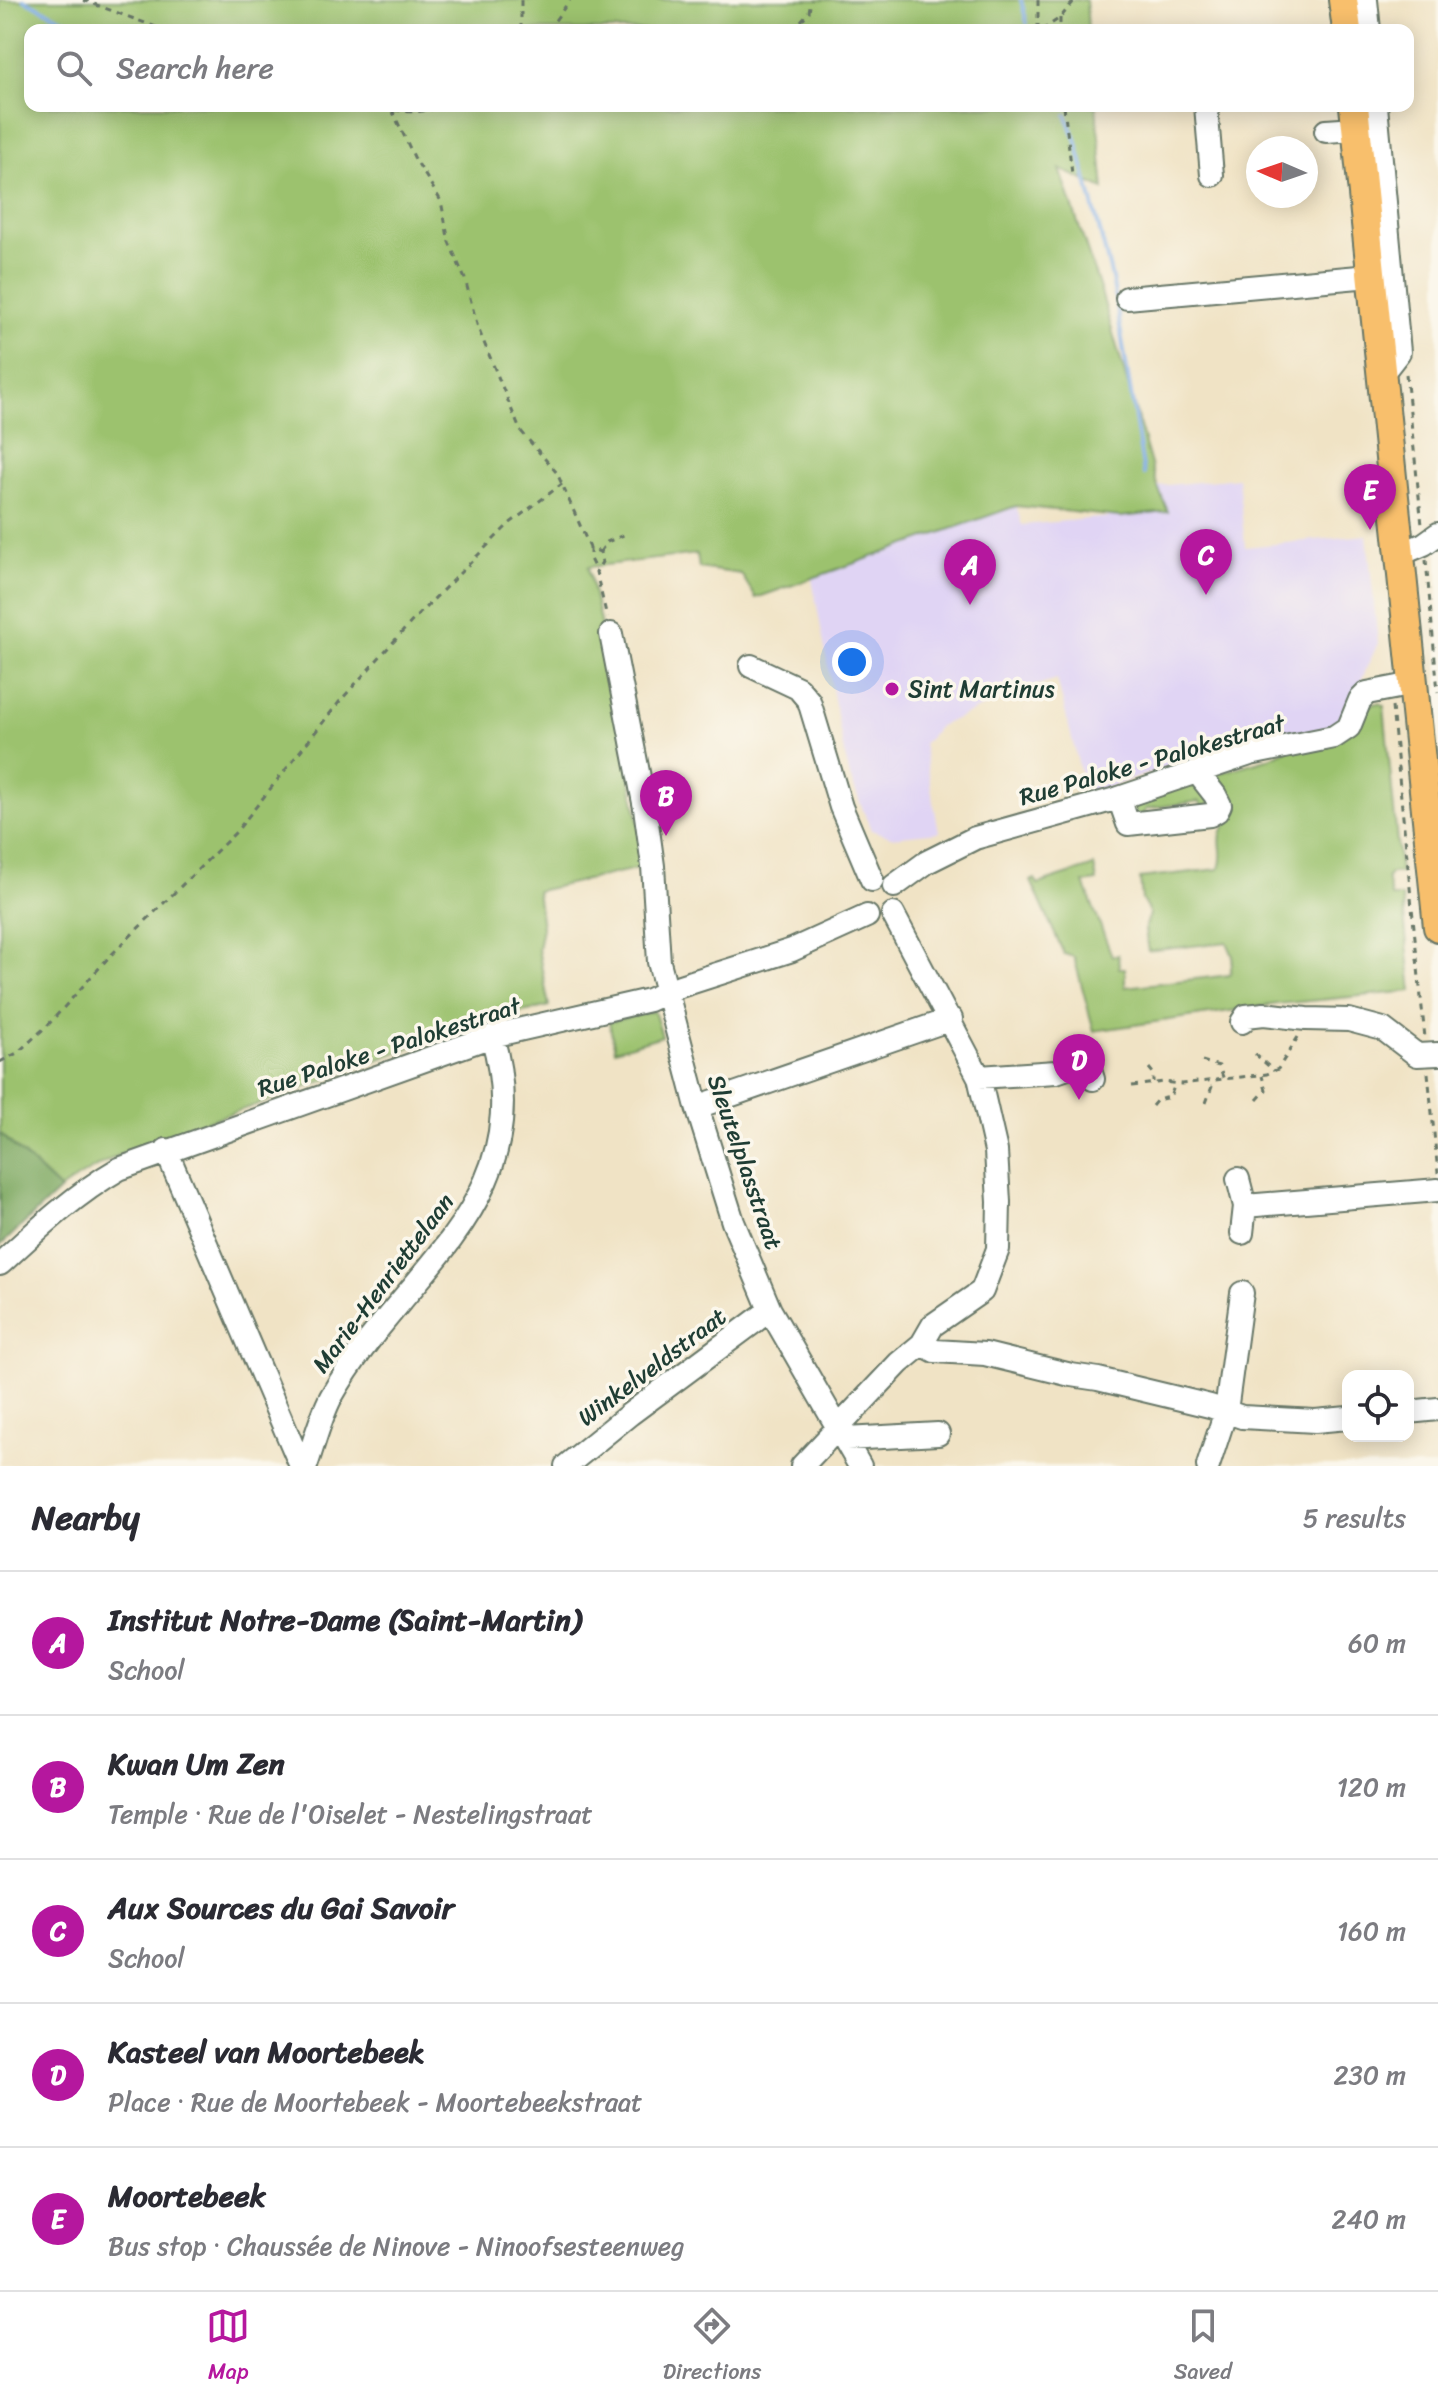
<!DOCTYPE html>
<html lang="en">
<head>
<meta charset="utf-8">
<style>
  body { margin:0; font-family:Sriracha,sans-serif; background:#f7f7f7; color:#2b2b33 }
  .controls { position:absolute; right:24px; bottom:24px; display:grid; overflow:hidden; border-radius:16px; box-shadow:0 4px 20px #0003 }
  .controls button { width:72px; height:72px; display:grid; place-items:center; padding:0; border:0; border-bottom:2px solid #e1e1e2; background:#fff; color:#2b2b33; font:40px sans-serif }
  .compass { position:absolute; left:1246px; top:136px; width:72px; height:72px; border-radius:50%; background:#fff; box-shadow:0 4px 20px #0003; rotate:272deg }
  .you { position:absolute; left:852px; top:662px; width:28px; height:28px; margin:-20px; border:6px solid #fff; border-radius:50%; background:#1a73e8; box-shadow:0 0 0 12px #1a73e833 }
  .badge { display:grid; place-items:center; width:52px; height:52px; border-radius:50%; background:#b5179e; color:#fff; font-size:26px; font-weight:700 }
  .pin { position:absolute; translate:-50% -66px; filter:drop-shadow(0 2px 4px #0008) }
  .pin::after { content:''; position:absolute; top:42px; width:28px; height:24px; background:inherit; clip-path:polygon(0 0,100% 0,50% 100%) }
  .list { margin:0; padding:0; list-style:none }
  h2 { display:flex; justify-content:space-between; align-items:center; height:104px; margin:0; padding:0 32px; font-size:34px }
  h2 small { font-size:26px; font-weight:400; color:#7c7c81 }
  .list li { display:grid; grid-template-columns:52px 1fr auto; gap:24px; align-items:center; box-sizing:border-box; height:144px; padding:0 32px; border-top:2px solid #e1e1e2 }
  .list b { display:block; font-size:30px; white-space:nowrap }
  .list p { margin:0; font-size:26px; white-space:nowrap; color:#7c7c81 }
  .list em { font-size:26px; font-style:normal; color:#7c7c81 }
  .icon { flex:none; width:44px; height:44px; fill:none; stroke:currentColor; stroke-width:2; stroke-linecap:round; stroke-linejoin:round }
  .map { position:relative; flex:none; width:1438px; height:1466px; overflow:hidden }
  .search { position:absolute; background:#fff; box-shadow:0 4px 20px #0003; left:24px; right:24px; top:24px; height:88px; display:flex; align-items:center; gap:20px; box-sizing:border-box; padding:0 28px; border-radius:16px; color:#7c7c81; font-size:30px }
  .sheet { height:824px; background:#fff }
  nav { display:flex; justify-content:space-around; align-items:center; box-sizing:border-box; height:112px; border-top:2px solid #e1e1e2; background:#fff; font-size:22px; color:#7c7c81 }
  nav a { display:grid; justify-items:center; gap:4px }
  nav .on { color:#b5179e }
  .map>svg:first-child { display:block }
  .built { fill:#e0d4f4 }
  .green { fill:#9cc26e; stroke:#5e8051; stroke-width:2 }
  .forest { fill:#7da861; stroke:#4e724a; stroke-width:2 }
  .lines { fill:none; stroke-linecap:round; stroke-linejoin:round }
  .stream { stroke:#7dace7; stroke-width:4 }
  .minor-casing { stroke:#687767; stroke-width:26 }
  .major-casing { stroke:#687767; stroke-width:32 }
  .path { stroke:#687767; stroke-width:3; stroke-dasharray:6 6; stroke-linecap:butt }
  .minor { stroke:#fff; stroke-width:22 }
  .major { stroke:#f8bf6c; stroke-width:28 }
  .poi-dot { fill:#b5179e; stroke:#fbf7ec; stroke-width:3 }
  .labels { text-anchor:middle; dominant-baseline:central; stroke-width:7; stroke-linejoin:round; paint-order:stroke }
  .poi-label { font-size:24px; fill:#1f3d34; stroke:#fbf7ec; text-anchor:start }
  .street-label { font-size:24px; fill:#1f3d34; stroke:#fbf7ec }
</style>
</head>
<body>
<div class="map">
<svg width="1438" height="1466" viewBox="0 0 1438 1466">
  <rect width="100%" height="100%" fill="#fbf7ec"/>
  <filter id="ink" filterUnits="userSpaceOnUse"><feTurbulence type="fractalNoise" baseFrequency=".0125" numOctaves="2"/><feDisplacementMap in="SourceGraphic" scale="16" xChannelSelector="R" yChannelSelector="G"/><feConvolveMatrix kernelMatrix="1 2 1 2 8 2 1 2 1" color-interpolation-filters="sRGB"/></filter>
  <filter id="wash" filterUnits="userSpaceOnUse"><feTurbulence type="fractalNoise" baseFrequency=".006" numOctaves="4" result="noise"/><feDisplacementMap in="SourceGraphic" scale="32" xChannelSelector="R" yChannelSelector="G"/><feGaussianBlur stdDeviation="1.8" result="paint"/><feColorMatrix in="noise" values="0 0 0 0 0 0 0 0 0 0 0 0 0 0 0 0 0 1.4 0 .05"/><feComposite in="paint" operator="in"/></filter>
  <g filter="url(#wash)">
    <rect width="100%" height="100%" fill="#f0e3c5"/>
    <!-- built -->
    <path class="built" d="M1238 478 1245 547 1367 535 1378 643 1344 719 1338 725 1279 739 1272 735 1213 751 1092 793 1082 779 1057 679 1028 688 939 726 923 744 939 832 891 837 871 830 850 777 843 748 812 579 1016 506 1022 525 1167 512 1158 486Z"/>
    <!-- green -->
    <path class="green" d="M0 0H1086L1088 30H30V106H1096L1104 189 1060 169 1101 292 1157 485 1168 512 1120 517 1016 506 756 598 741 574 699 568 697 554 588 567 606 649 645 856 640 868 537 891 542 927 538 949 549 1006C530 1011 509 1014 490 1020 420 1041 352 1071 283 1096 203 1124 130 1139 60 1190L0 1133Z
      M1379 703 1384 706 1400 873H1391L1387 877 1391 897H1402L1412 991 1278 1004 1094 1031 1074 957 1064 954 1031 881 1035 879 1038 884 1094 866 1097 881 1084 883 1112 956 1118 955 1119 968H1125V987L1230 975 1233 956 1227 942 1148 951 1145 928 1150 914 1142 900 1140 878 1219 869C1225 851 1218 848 1221 834 1223 827 1229 822 1232 815L1224 810 1206 777 1270 758 1366 710 1371 704Z
      M1197 781 1212 798 1203 811 1200 801 1146 809 1141 818 1136 817 1132 805Z
      M654 1011 662 1036 615 1050 609 1022Z"/>
    <!-- forest -->
    <path class="forest" d="M0 1133 60 1190 0 1246Z"/>
    <g class="lines">
      <!-- stream -->
      <path class="stream" d="M24 0 86 30
        M1021 0 1027 23
        M1066 115 1076 139 1112 278 1144 474"/>
    </g>
  </g>
  <g filter="url(#ink)">
    <g class="lines">
      <!-- minor casing -->
      <g class="minor-casing">
        <path id="minor" d="M1366 0 1369 30
          M1206 106 1212 175
          M1376 106 1399 352 1381 375
          M1326 131 1356 129
          M1127 298 1370 276
          M1401 554 1424 544 1438 534
          M611 634 645 808 653 866 659 962 697 1107 733 1222 770 1310 860 1466
          M751 666 798 688 809 701 841 807 872 880
          M1119 798 1128 824 1210 815 1217 811 1220 805 1215 795 1197 772
          M894 886 927 862 975 838 1119 798 1250 754 1334 737 1349 727 1360 700 1367 693 1414 684
          M1242 1022 1246 1016 1264 1014 1306 1019 1349 1020 1383 1029 1417 1055 1438 1054
          M979 1077 1056 1072 1079 1064 1090 1070 1093 1079
          M697 1107 951 1019
          M166 1150 301 1466
          M1238 1179 1245 1206
          M1242 1233 1245 1206 1438 1190
          M0 1264C38 1229 74 1195 119 1169L492 1036 649 1000 680 986 792 950 867 916
          M922 1344 935 1351 985 1354 1071 1375 1098 1379 1210 1406 1242 1417 1315 1421 1348 1418
          M1408 1412 1438 1409
          M846 1439 938 1434
          M306 1466C314 1443 320 1418 331 1397 401 1271 541 1204 492 1036
          M566 1466 630 1414 770 1310
          M802 1466 899 1363 922 1344 933 1325 982 1291 998 1249 999 1202 996 1151 979 1077 893 914
          M1208 1466 1226 1411 1242 1293"/>
      </g>
      <!-- major casing -->
      <g class="major-casing">
        <path id="major" d="M1343 0 1347 30
          M1354 106 1438 927"/>
      </g>
      <!-- path -->
      <path class="path" d="M83 0 164 30
        M1060 18V30
        M521 30V0
        M548 30 570 0
        M793 30 809 12 811 0
        M1038 30V0
        M1042 30 1060 18 1075 0
        M383 106C401 114 426 113 444 106
        M1064 106 1072 174
        M392 110 414 157 441 201 449 242 465 279 478 328 520 430 557 473 590 548 600 552 602 562 596 572 607 617
        M1406 374 1422 525
        M590 548V559L596 571
        M600 552 607 542 626 534
        M1426 560 1438 692
        M1392 707 1425 1038
        M1255 1054 1274 1071
        M1202 1061 1219 1066 1224 1080
        M0 1062 17 1053 48 1025 109 957 236 832 340 701 414 619 509 524 562 484
        M1149 1068 1153 1073V1082
        M1428 1073 1438 1173
        M1132 1086 1163 1082 1181 1084 1267 1074 1278 1069 1298 1037
        M1257 1100 1266 1090 1262 1076
        M1206 1103 1214 1081
        M1152 1106 1157 1100 1170 1097 1175 1084"/>
      <!-- minor -->
      <use href="#minor" class="minor"/>
      <!-- major -->
      <use href="#major" class="major"/>
    </g>
  </g>
  <!-- markers -->
  <circle class="poi-dot" cx="892" cy="689" r="8"/>
  <g class="labels">
    <!-- poi labels -->
    <g class="poi-label">
      <text x="908" y="689">Sint Martinus</text>
    </g>
    <!-- street labels -->
    <g class="street-label">
      <text transform="translate(1152 760) rotate(-16)">Rue Paloke - Palokestraat</text>
      <text transform="translate(389 1047) rotate(-18)">Rue Paloke - Palokestraat</text>
      <text transform="translate(745 1162) rotate(71)">Sleutelplasstraat</text>
      <text transform="translate(383 1283) rotate(-53)">Marie-Henriettelaan</text>
      <text transform="translate(652 1367) rotate(-37)">Winkelveldstraat</text>
    </g>
  </g>
</svg>
<div class="controls">
<button><svg class="icon" aria-label="locate" viewBox="0 0 24 24"><circle cx="12" cy="12" r="6"/><path d="M12 2v4M12 18v4M2 12h4M18 12h4"/></svg></button>
</div>
<svg class="compass" viewBox="-18 -18 36 36"><path d="M0-13l5 13h-10z" fill="#e53935"/><path d="M0 13l5-13h-10z" fill="#7c7c81"/></svg>
<div class="you"></div>
<div class="pin badge" style="left:970px;top:605px">A</div>
<div class="pin badge" style="left:666px;top:836px">B</div>
<div class="pin badge" style="left:1206px;top:595px">C</div>
<div class="pin badge" style="left:1079px;top:1100px">D</div>
<div class="pin badge" style="left:1370px;top:530px">E</div>
<div class="search"><svg class="icon" aria-label="search" viewBox="0 0 24 24"><circle cx="10" cy="10" r="6"/><path d="M15 15l6 6"/></svg>Search here</div>
</div>
<section class="sheet">
<h2>Nearby<small>5 results</small></h2>
<ul class="list">
<li><span class="badge">A</span><div><b>Institut Notre-Dame (Saint-Martin)</b><p>School</p></div><em>60 m</em></li>
<li><span class="badge">B</span><div><b>Kwan Um Zen</b><p>Temple · Rue de l'Oiselet - Nestelingstraat</p></div><em>120 m</em></li>
<li><span class="badge">C</span><div><b>Aux Sources du Gai Savoir</b><p>School</p></div><em>160 m</em></li>
<li><span class="badge">D</span><div><b>Kasteel van Moortebeek</b><p>Place · Rue de Moortebeek - Moortebeekstraat</p></div><em>230 m</em></li>
<li><span class="badge">E</span><div><b>Moortebeek</b><p>Bus stop · Chaussée de Ninove - Ninoofsesteenweg</p></div><em>240 m</em></li>
</ul>
</section>
<nav>
<a class="on"><svg class="icon" aria-label="map" viewBox="0 0 24 24"><path d="M3 6l6-2 6 2 6-2v14l-6 2-6-2-6 2zM9 4v14M15 6v14"/></svg>Map</a>
<a><svg class="icon" aria-label="directions" viewBox="0 0 24 24"><path d="M12 3l9 9-9 9-9-9zM9 14v-3h6M13 9l2 2-2 2"/></svg>Directions</a>
<a><svg class="icon" aria-label="saved" viewBox="0 0 24 24"><path d="M7 4h10v16l-5-4-5 4z"/></svg>Saved</a>
</nav>
</body>
</html>
